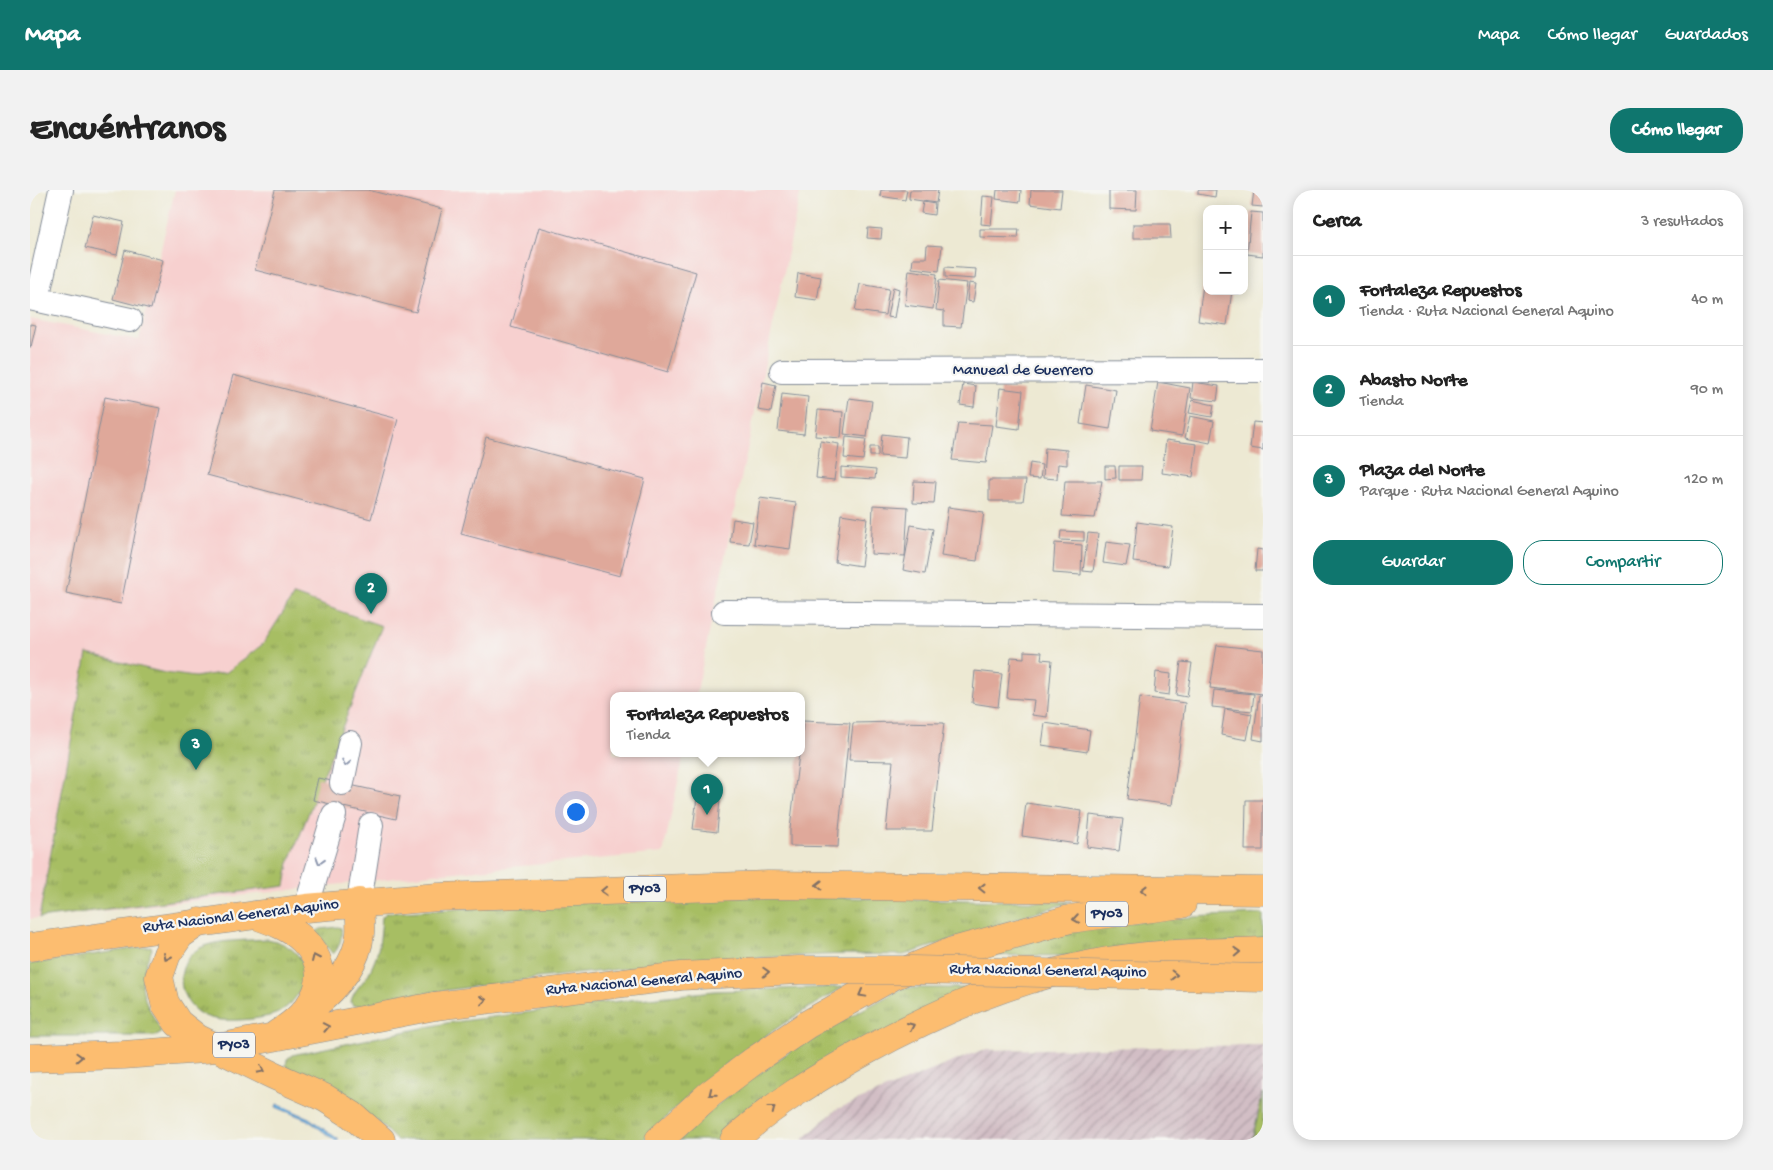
<!DOCTYPE html>
<html lang="es">
<head>
<meta charset="utf-8">
<style>
  body { margin:0; font-family:"Gochi Hand",sans-serif; background:#f2f2f2; color:#222 }
  .controls { position:absolute; right:15px; top:15px; display:grid; overflow:hidden; border-radius:10px; box-shadow:0 2px 12px #0003 }
  .controls button { width:45px; height:45px; display:grid; place-items:center; padding:0; border:0; border-bottom:1px solid #e0e0e0; background:#fff; color:#222; font:25px sans-serif }
  .you { position:absolute; left:545px; top:621px; width:18px; height:18px; margin:-12px; border:4px solid #fff; border-radius:50%; background:#1a73e8; box-shadow:0 0 0 8px #1a73e833 }
  .badge { display:grid; place-items:center; width:32px; height:32px; border-radius:50%; background:#0f766e; color:#fff; font-size:16px; font-weight:700 }
  .pin { position:absolute; translate:-50% -41px; filter:drop-shadow(0 1px 2px #0008) }
  .pin::after { content:''; position:absolute; top:26px; width:18px; height:15px; background:inherit; clip-path:polygon(0 0,100% 0,50% 100%) }
  .popup { position:absolute; left:580px; top:502px; width:195px; height:65px; box-sizing:border-box; display:grid; place-content:center; border-radius:10px; background:#fff; filter:drop-shadow(0 1px 4px #0005); font-size:16px; white-space:nowrap; color:#767676 }
  .popup b { font-size:19px; color:#222 }
  .popup::after { content:''; position:absolute; left:50%; top:100%; margin-left:-10px; border:10px solid transparent; border-top-color:#fff }
  .list { margin:0; padding:0; list-style:none }
  h2 { display:flex; justify-content:space-between; align-items:center; height:65px; margin:0; padding:0 20px; font-size:21px }
  h2 small { font-size:16px; font-weight:400; color:#767676 }
  .list li { display:grid; grid-template-columns:32px 1fr auto; gap:15px; align-items:center; box-sizing:border-box; height:90px; padding:0 20px; border-top:1px solid #e0e0e0 }
  .list b { display:block; font-size:19px; white-space:nowrap }
  .list p { margin:0; font-size:16px; white-space:nowrap; color:#767676 }
  .list em { font-size:16px; font-style:normal; color:#767676 }
  .actions { display:flex; gap:10px; padding:15px 20px }
  .actions a { flex:1; padding:11px 0; border:1px solid #0f766e; border-radius:20px; text-align:center; font-size:18px; color:#0f766e }
  .actions .main { background:#0f766e; color:#fff }
  .map { position:relative; flex:none; width:1233px; height:950px; overflow:hidden; border-radius:20px }
  header { display:flex; align-items:center; gap:30px; box-sizing:border-box; height:70px; padding:0 25px; background:#0f766e; color:#fff }
  header strong { font-size:24px }
  nav { display:flex; gap:28px; margin-inline-start:auto; font-size:18px }
  .intro { display:flex; align-items:center; justify-content:space-between; box-sizing:border-box; height:120px; padding:0 30px }
  h1 { margin:0; font-size:35px }
  .button { padding:12px 22px; border-radius:20px; background:#0f766e; color:#fff; font-size:18px; font-weight:700 }
  main { display:flex; gap:30px; padding:0 30px }
  aside { flex:1; background:#fff; border-radius:20px; box-shadow:0 2px 12px #0003 }
  .map>svg:first-child { display:block }
  .built { fill:#f7d0cf }
  .industrial { fill:url(#industrial-furrows) }
  .grass { fill:url(#grass-tufts); stroke:#617660 }
  .water { fill:#71b9e9; stroke:#4674a4 }
  .building { fill:#dfa89a }
  .lines { fill:none; stroke-linecap:round; stroke-linejoin:round }
  .minor-casing { stroke:#848c98; stroke-width:26 }
  .highway-casing { stroke:#848c98; stroke-width:29 }
  .minor { stroke:#fff; stroke-width:24 }
  .highway { stroke:#fcbd6f; stroke-width:28 }
  .highway-bridge-casing { stroke:#848c98; stroke-width:29; stroke-linecap:butt }
  .highway-bridge { stroke:#fcbd6f; stroke-width:28 }
  .oneway { stroke:#8d97ae }
  .oneway2 { stroke:#806f66 }
  .labels { text-anchor:middle; dominant-baseline:central; stroke-width:4.5; stroke-linejoin:round; paint-order:stroke }
  .shield { fill:#f6f6f2; stroke:#5d6b8a; stroke-width:1 }
  .shield-label { font-size:15px; font-weight:bold; fill:#1b2f5e }
  .street-label { font-size:16px; fill:#1b2f5e; stroke:#f6f6f2 }
</style>
</head>
<body>
<header>
<strong>Mapa</strong>
<nav><a>Mapa</a><a>Cómo llegar</a><a>Guardados</a></nav>
</header>
<div class="intro"><h1>Encuéntranos</h1><a class="button">Cómo llegar</a></div>
<main>
<div class="map">
<svg width="1233" height="950" viewBox="0 0 1233 950">
  <defs>
    <pattern id="industrial-furrows" width="10" height="10" patternUnits="userSpaceOnUse" patternTransform="scale(1.25)"><rect width="10" height="10" fill="#d2bec5"/><path d="M-1 1l2-2M0 10L10 0M9 11l2-2" fill="none" stroke="#aa9ba3"/></pattern>
    <pattern id="grass-tufts" width="24" height="20" patternUnits="userSpaceOnUse" patternTransform="scale(1.25)"><rect width="24" height="20" fill="#a7be63"/><path d="M3 7l-1-3M5 7V3M7 7l1-3M15 17l-1-3M17 17v-4M19 17l1-3" fill="none" stroke="#879b55"/></pattern>
  </defs>
  <rect width="100%" height="100%" fill="#f6f6f2"/>
  <filter id="ink" filterUnits="userSpaceOnUse"><feTurbulence type="fractalNoise" baseFrequency=".02" numOctaves="2"/><feDisplacementMap in="SourceGraphic" scale="10" xChannelSelector="R" yChannelSelector="G"/><feConvolveMatrix kernelMatrix="1 2 1 2 8 2 1 2 1" color-interpolation-filters="sRGB"/></filter>
  <filter id="wash" filterUnits="userSpaceOnUse"><feTurbulence type="fractalNoise" baseFrequency=".0096" numOctaves="4" result="noise"/><feDisplacementMap in="SourceGraphic" scale="20" xChannelSelector="R" yChannelSelector="G"/><feGaussianBlur stdDeviation="1.12" result="paint"/><feColorMatrix in="noise" values="0 0 0 0 0 0 0 0 0 0 0 0 0 0 0 0 0 1.4 0 .05"/><feComposite in="paint" operator="in"/></filter>
  <g filter="url(#wash)">
    <rect width="100%" height="100%" fill="#ede9d3"/>
    <!-- built -->
    <path class="built" d="M145 0H771L666 506H583V564H654L633 663 393 685 0 729V129L109 150Z"/>
    <!-- industrial -->
    <path class="industrial" d="M1233 855V929L1228 950H772L807 919 952 860Z"/>
    <!-- grass -->
    <path class="grass" d="M264 405 352 436 259 673 255 696 9 728 57 464 135 483 165 487 197 482 233 454Z
      M668 705 1040 712 874 765 815 764 675 770 508 788 403 802 328 816 323 815 321 812C323 801 332 794 338 785 350 763 350 750 352 727L356 723Z
      M1233 724V750L1044 766 947 765C987 755 1026 744 1066 737 1121 728 1177 726 1233 724Z
      M308 737 311 738C313 747 309 759 303 764L288 746 287 741 291 739Z
      M237 749C268 754 287 780 265 808 261 814 254 819 248 823 235 829 206 831 192 830 182 829 171 826 164 819 146 802 146 771 170 758 186 749 218 751 237 749Z
      M121 756 122 759C104 797 113 807 131 841L130 844 126 846H0V774Z
      M814 797C781 816 748 836 717 859 681 884 644 919 613 950H366L347 931 256 876 257 869 262 865 417 833 562 814 685 801Z
      M873 798H939L711 929 687 950H649L693 910 772 852Z
      M1233 903V950H1222Z"/>
    <!-- water -->
    <path class="water" d="M247 914 279 928 309 950H305L278 930 246 917Z"/>
    <g id="blocks">
      <!-- building -->
      <path class="building" d="M245 0H338L412 19 386 122 225 80Z
        M851 0H877L875 10 850 6Z
        M880 0H908L906 13 879 9Z
        M967 0H991L990 12 966 9Z
        M1001 0H1032L1030 18 1000 14Z
        M1079 0H1107L1106 20 1079 19Z
        M1168 0H1186L1185 7 1168 4Z
        M1224 0H1233V17L1222 16Z
        M953 6 964 7 961 35 951 34Z
        M893 12 905 14 904 25 891 23Z
        M1221 22 1233 23V66L1217 64Z
        M63 25 94 32 87 65 55 58Z
        M1103 34H1140L1141 48H1103Z
        M509 37 666 82 638 182 481 137Z
        M838 38 852 39 851 49 837 48Z
        M950 39H989L988 48 950 47Z
        M897 55 912 56 909 81 882 78 883 68H896Z
        M95 60 133 70 121 119 83 109Z
        M915 77 946 79 945 89 915 87Z
        M879 80 907 84 903 119 875 115Z
        M768 83 791 87 787 110 765 107Z
        M1174 88 1177 89V101H1202L1197 135 1168 131Z
        M909 90 937 93 931 137 914 136V121L906 120Z
        M939 93 946 94 943 112 937 111Z
        M830 94 859 99 855 125 825 121Z
        M863 97 869 99 864 128 857 127Z
        M0 134 6 135 1 157H0Z
        M203 185 368 229 341 329 177 285Z
        M733 192 746 195 741 222 728 220Z
        M1128 192 1160 198 1152 246 1120 241Z
        M1163 192 1189 196 1187 211 1161 208Z
        M933 194 946 196 944 217 930 215Z
        M1056 195 1086 200 1080 239 1050 234Z
        M970 198 993 201 989 239 966 236Z
        M752 204 778 207 774 244 748 241Z
        M75 207 130 218 91 414 36 403Z
        M819 208 842 211 837 247 814 244Z
        M1162 210 1184 215 1182 227 1159 223Z
        M788 220 813 222 811 248 785 246Z
        M1160 226 1184 231 1180 253 1155 248Z
        M1223 232 1233 233V260L1220 258Z
        M928 233 962 235 956 273 922 270Z
        M852 244 877 247 875 268 850 266Z
        M456 247 615 289 590 386 431 344Z
        M816 247 836 249 833 270 814 268Z
        M1136 250 1167 254 1163 287 1132 283Z
        M790 251 809 254 804 290 786 288Z
        M840 257H848V266H840Z
        M1015 258 1037 260V275L1028 274 1027 289 1013 288Z
        M1000 273 1012 275 1010 289 998 288Z
        M1075 276H1085L1086 288 1075 289Z
        M1089 276H1112L1111 290H1089Z
        M811 277 846 280 845 289 811 287Z
        M959 290H996L993 311H959Z
        M884 291 906 292 904 314 883 313Z
        M1035 291H1072L1065 328 1032 326Z
        M730 308 766 313 760 359 724 354Z
        M843 315 878 317 875 366 841 364Z
        M918 317 954 322 947 371 911 366Z
        M811 324 837 328 831 376 805 372Z
        M703 329 723 332 719 354 700 352Z
        M1107 332 1143 337 1138 376 1103 372Z
        M881 335 903 339 895 384 873 380Z
        M1031 341 1054 342V351L1030 350Z
        M1058 343 1068 344 1063 382 1053 381Z
        M1076 352 1100 355 1096 376 1073 373Z
        M1025 353 1052 355 1051 385 1023 383Z
        M1227 359 1233 360V381H1225Z
        M1187 455 1233 460V504L1180 498Z
        M994 461 1012 462 1011 469 1022 470 1017 527 1002 525 1004 510 977 508 981 467 994 468Z
        M1151 472 1162 473 1157 507 1146 505Z
        M945 481 972 484 968 517 942 513Z
        M1126 482 1141 484 1139 505 1124 503Z
        M1184 500 1224 504 1222 521 1182 517Z
        M1229 505 1233 506V551L1223 549Z
        M1110 507 1155 513 1142 615 1097 609Z
        M1195 519 1222 524 1217 550 1191 545Z
        M773 531 820 533 809 640 808 657 760 656V639L769 564H771Z
        M868 532 914 533 902 641H856L863 571 819 570 823 533Z
        M1015 533 1060 540 1057 562 1012 555Z
        M288 588 370 606 366 629 283 610Z
        M667 607 690 610 687 642 663 639Z
        M1216 610H1233V660H1215Z
        M996 613 1052 621 1047 654 992 646Z
        M1060 625 1093 629 1089 661 1057 657Z"/>
    </g>
  </g>
  <g filter="url(#ink)">
    <use href="#blocks" fill-opacity="0" stroke="#848c98" stroke-width="1"/>
    <g class="lines">
      <!-- minor casing -->
      <g class="minor-casing">
        <path id="minor" d="M0 108 100 130
          M7 109 31 0
          M752 181 1233 180
          M694 422 1233 426
          M312 593 320 553
          M329 712 341 635
          M276 718 304 625"/>
      </g>
      <!-- highway casing -->
      <g class="highway-casing">
        <path id="highway" d="M225 725C242 731 260 737 273 750 309 785 282 823 247 844
          M169 732 150 745 137 764 129 787 135 813 148 833 167 848 243 885 295 908 322 925 351 950
          M0 757 276 718 408 707 738 695 1233 701
          M281 818C304 800 327 775 330 744 331 734 329 723 329 712
          M0 868 93 865 187 858 405 816
          M629 950 680 904 725 870 778 834 863 786 923 761 1040 729 1152 714
          M704 950C742 915 787 888 832 863 906 822 984 788 1067 773 1122 762 1178 763 1233 761"/>
      </g>
      <!-- minor -->
      <use href="#minor" class="minor"/>
      <!-- highway -->
      <use href="#highway" class="highway"/>
      <!-- highway-bridge casing -->
      <g class="highway-bridge-casing">
        <path id="highway-bridge" d="M405 816 651 786 769 780H883L1233 788"/>
      </g>
      <!-- highway-bridge -->
      <use href="#highway-bridge" class="highway-bridge"/>
    </g>
    <!-- one-way arrows -->
    <defs><path id="oneway-chevron" d="M-2-3.5L2.5 0L-2 3.5" fill="none" stroke-width="1.6" stroke-linecap="round" stroke-linejoin="round" transform="scale(1.25)"/></defs>
    <g class="oneway">
      <use href="#oneway-chevron" transform="translate(316 573) rotate(102)"/>
      <use href="#oneway-chevron" transform="translate(290 671) rotate(107)"/>
    </g>
    <g class="oneway2">
      <use href="#oneway-chevron" transform="translate(789 695) rotate(-179)"/>
      <use href="#oneway-chevron" transform="translate(952 698) rotate(-179)"/>
      <use href="#oneway-chevron" transform="translate(1114 700) rotate(-179)"/>
      <use href="#oneway-chevron" transform="translate(574 701) rotate(178)"/>
      <use href="#oneway-chevron" transform="translate(1046 729) rotate(171)"/>
      <use href="#oneway-chevron" transform="translate(1207 762) rotate(-2)"/>
      <use href="#oneway-chevron" transform="translate(137 767) rotate(114)"/>
      <use href="#oneway-chevron" transform="translate(285 768) rotate(-114)"/>
      <use href="#oneway-chevron" transform="translate(736 782) rotate(-3)"/>
      <use href="#oneway-chevron" transform="translate(1144 785) rotate(1)"/>
      <use href="#oneway-chevron" transform="translate(832 804) rotate(151)"/>
      <use href="#oneway-chevron" transform="translate(453 810) rotate(-7)"/>
      <use href="#oneway-chevron" transform="translate(881 836) rotate(-25)"/>
      <use href="#oneway-chevron" transform="translate(296 837) rotate(-11)"/>
      <use href="#oneway-chevron" transform="translate(49 867) rotate(-2)"/>
      <use href="#oneway-chevron" transform="translate(231 880) rotate(26)"/>
      <use href="#oneway-chevron" transform="translate(682 903) rotate(141)"/>
      <use href="#oneway-chevron" transform="translate(742 919) rotate(-38)"/>
    </g>
  </g>
  <g class="labels">
    <!-- shield labels -->
    <g class="shield">
      <rect x="594" y="686.5" width="42" height="25" rx="4"/>
      <rect x="1056" y="711.5" width="42" height="25" rx="4"/>
      <rect x="183" y="842.5" width="42" height="25" rx="4"/>
    </g>
    <g class="shield-label">
      <text x="615" y="699">PY03</text>
      <text x="1077" y="724">PY03</text>
      <text x="204" y="855">PY03</text>
    </g>
    <!-- street labels -->
    <g class="street-label">
      <text x="993" y="181">Manueal de Guerrero</text>
      <text transform="translate(211 727) rotate(-7)">Ruta Nacional General Aquino</text>
      <text transform="translate(1018 782) rotate(1)">Ruta Nacional General Aquino</text>
      <text transform="translate(614 793) rotate(-5)">Ruta Nacional General Aquino</text>
    </g>
  </g>
</svg>
<div class="controls">
<button>+</button>
<button>−</button>
</div>
<div class="you"></div>
<div class="pin badge" style="left:677px;top:625px">1</div>
<div class="popup"><b>Fortaleza Repuestos</b>Tienda</div>
<div class="pin badge" style="left:341px;top:424px">2</div>
<div class="pin badge" style="left:166px;top:580px">3</div>
</div>
<aside>
<h2>Cerca<small>3 resultados</small></h2>
<ul class="list">
<li><span class="badge">1</span><div><b>Fortaleza Repuestos</b><p>Tienda · Ruta Nacional General Aquino</p></div><em>40 m</em></li>
<li><span class="badge">2</span><div><b>Abasto Norte</b><p>Tienda</p></div><em>90 m</em></li>
<li><span class="badge">3</span><div><b>Plaza del Norte</b><p>Parque · Ruta Nacional General Aquino</p></div><em>120 m</em></li>
</ul>
<div class="actions"><a class="main">Guardar</a><a>Compartir</a></div>
</aside>
</main>
</body>
</html>
